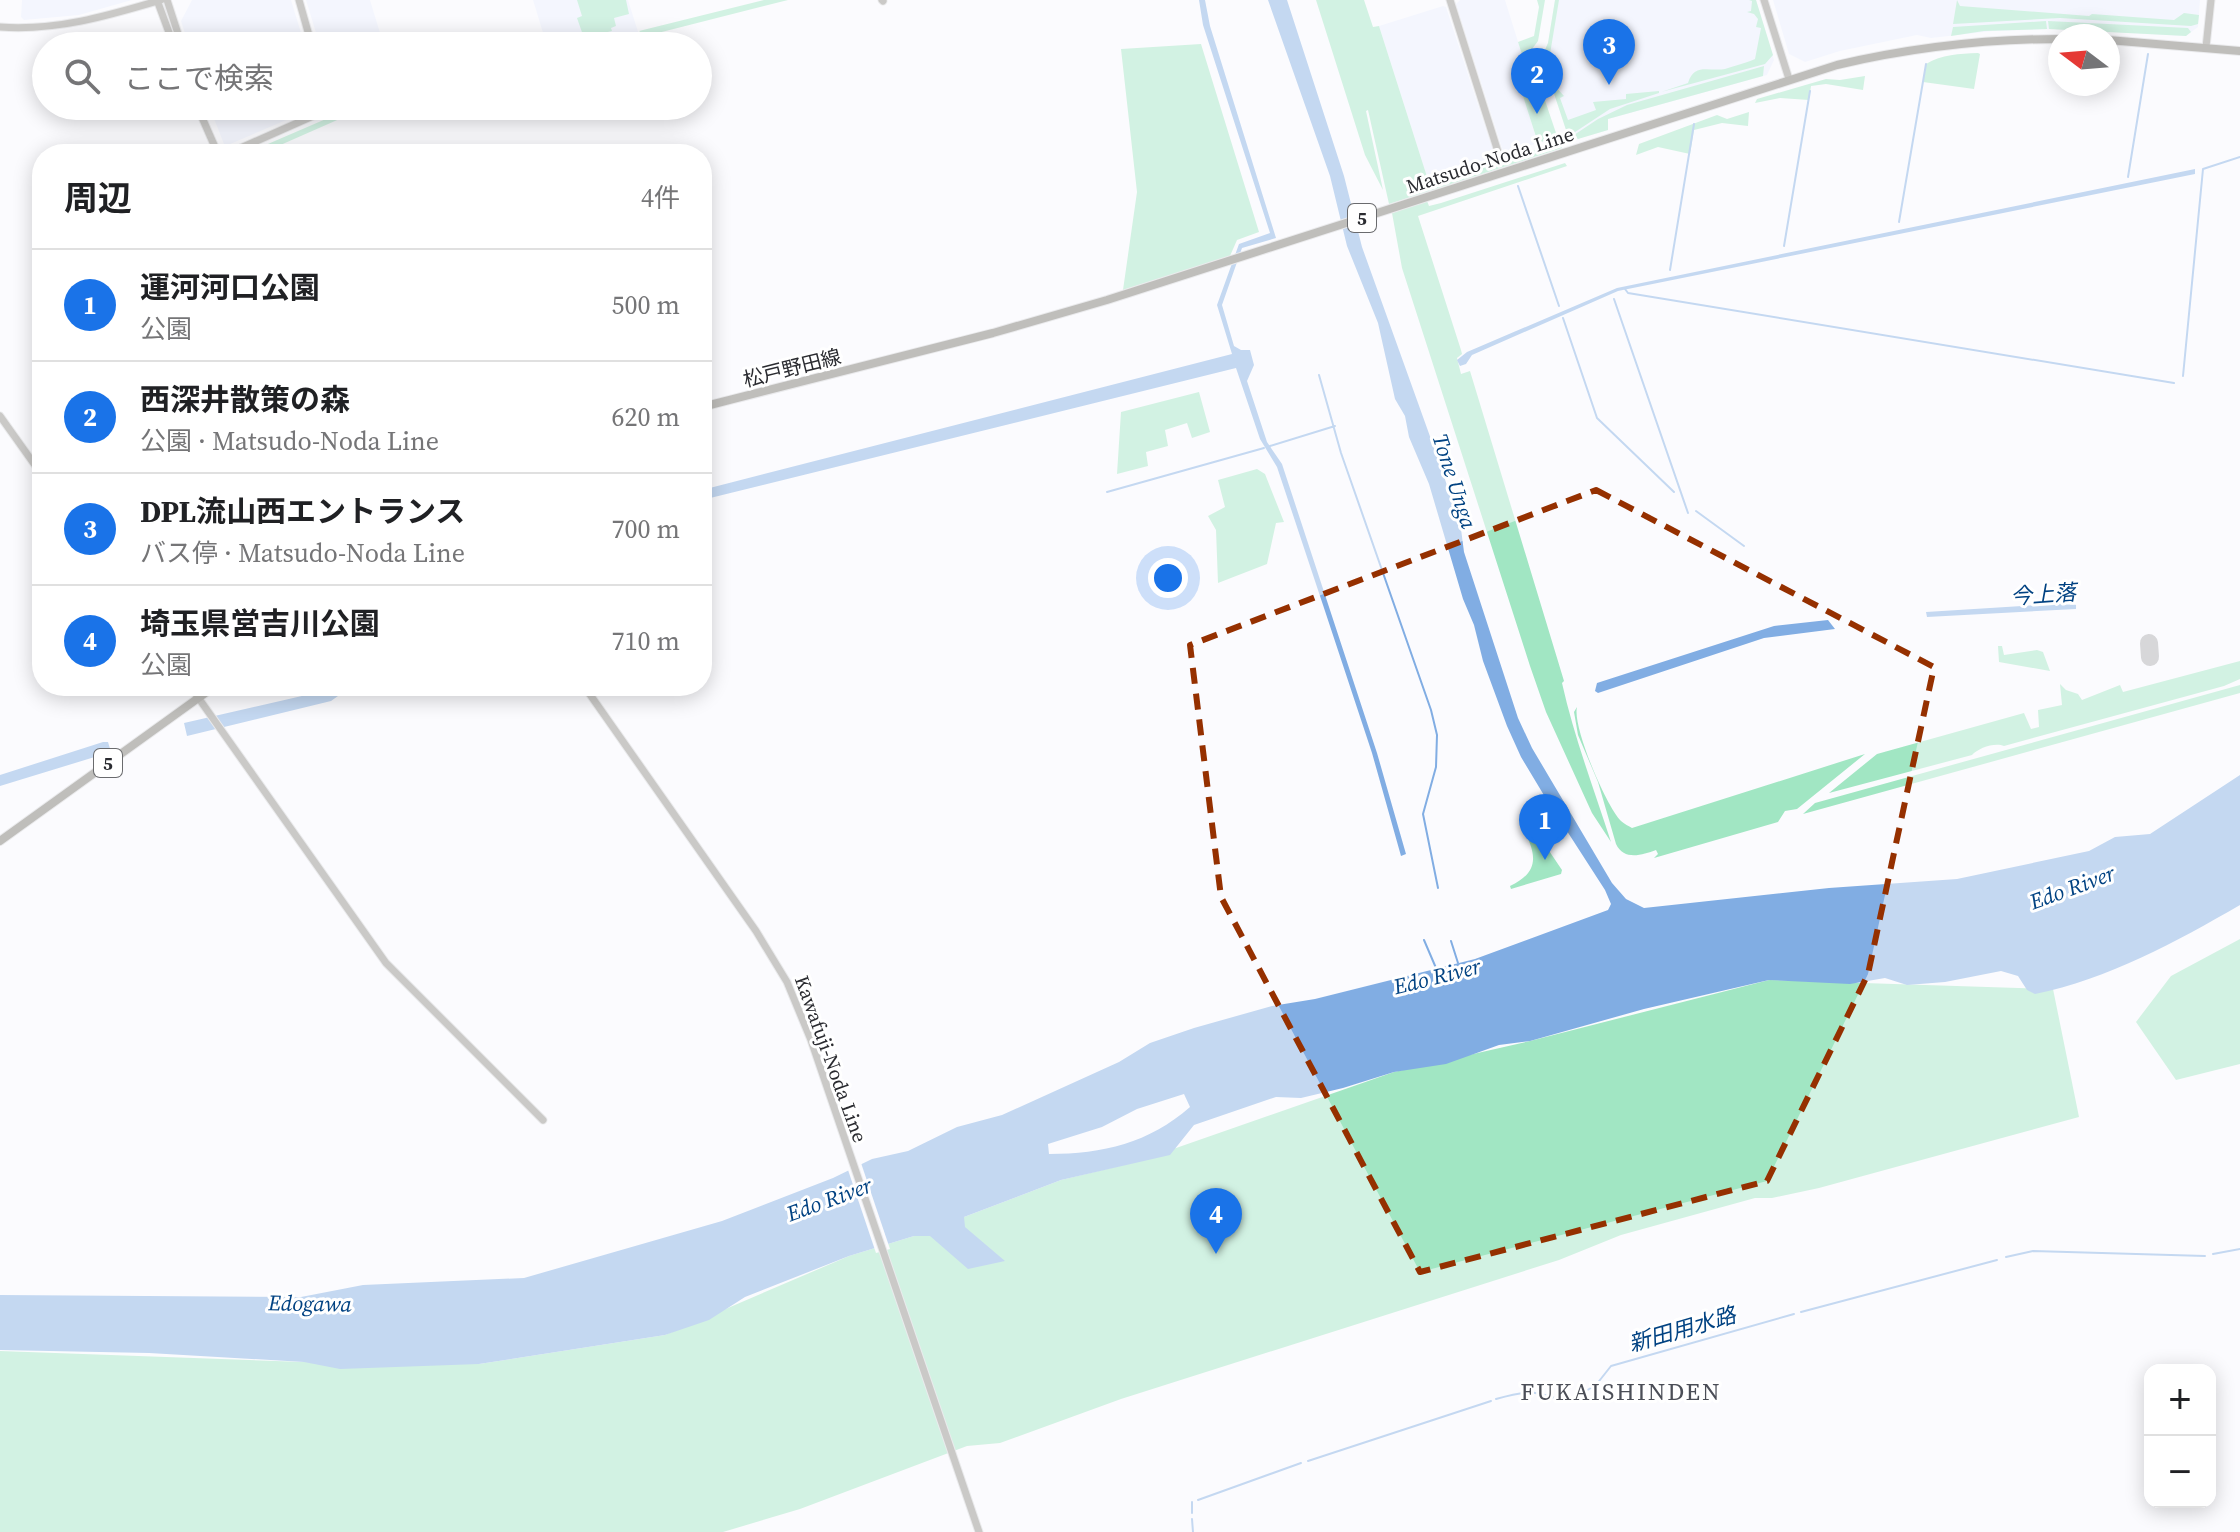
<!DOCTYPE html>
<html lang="ja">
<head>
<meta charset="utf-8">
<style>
  body { margin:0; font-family:"Source Serif 4","Noto Sans JP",serif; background:#f6f6f6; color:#202124 }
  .controls { position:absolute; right:24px; bottom:24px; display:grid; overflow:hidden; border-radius:16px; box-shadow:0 4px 20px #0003 }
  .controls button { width:72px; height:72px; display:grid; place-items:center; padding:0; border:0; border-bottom:2px solid #e0e0e0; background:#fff; color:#202124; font:40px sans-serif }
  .compass { position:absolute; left:2048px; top:24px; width:72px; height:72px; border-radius:50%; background:#fff; box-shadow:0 4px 20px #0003; rotate:286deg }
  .you { position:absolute; left:1168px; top:578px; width:28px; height:28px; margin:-20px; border:6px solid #fff; border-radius:50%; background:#1a73e8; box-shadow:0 0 0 12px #1a73e833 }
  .badge { display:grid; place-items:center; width:52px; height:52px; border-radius:50%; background:#1a73e8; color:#fff; font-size:26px; font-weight:700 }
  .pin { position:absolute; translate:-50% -66px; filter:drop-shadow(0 2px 4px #0008) }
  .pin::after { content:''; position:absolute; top:42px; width:28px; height:24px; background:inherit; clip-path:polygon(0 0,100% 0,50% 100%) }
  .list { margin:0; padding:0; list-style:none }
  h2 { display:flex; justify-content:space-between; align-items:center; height:104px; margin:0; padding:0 32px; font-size:34px }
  h2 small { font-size:26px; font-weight:400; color:#757577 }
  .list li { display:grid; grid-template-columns:52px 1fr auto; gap:24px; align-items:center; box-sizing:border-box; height:112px; padding:0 32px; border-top:2px solid #e0e0e0 }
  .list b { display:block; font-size:30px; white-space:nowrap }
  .list p { margin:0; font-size:26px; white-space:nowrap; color:#757577 }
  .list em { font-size:26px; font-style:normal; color:#757577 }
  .icon { flex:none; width:44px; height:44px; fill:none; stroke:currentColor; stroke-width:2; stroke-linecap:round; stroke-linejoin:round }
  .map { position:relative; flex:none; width:2240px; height:1532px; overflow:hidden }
  .search { position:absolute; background:#fff; box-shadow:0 4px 20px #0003; left:32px; top:32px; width:680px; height:88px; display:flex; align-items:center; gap:20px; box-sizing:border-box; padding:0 28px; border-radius:44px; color:#757577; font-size:30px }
  .panel { position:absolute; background:#fff; box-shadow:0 4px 20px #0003; left:32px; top:144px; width:680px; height:552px; border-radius:32px }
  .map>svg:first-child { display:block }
  .built { fill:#ebf0ff }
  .green { fill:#a1e6c3 }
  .water { fill:#81ade3; fill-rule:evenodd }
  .pier { fill:#fbfbfe }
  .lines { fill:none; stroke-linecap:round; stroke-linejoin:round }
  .stream { stroke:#81ade3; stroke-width:2 }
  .taxiway { stroke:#aaaaae; stroke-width:18 }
  .secondary-casing { stroke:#d5d6d9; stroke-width:9 }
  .primary-casing { stroke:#d5d6d9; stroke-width:10 }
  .secondary { stroke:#8f8d86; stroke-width:7 }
  .primary { stroke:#76736b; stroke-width:8 }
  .marked { fill:none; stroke:#953000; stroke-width:6; stroke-dasharray:16 10; stroke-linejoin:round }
  .labels { text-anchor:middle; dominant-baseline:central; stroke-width:6; stroke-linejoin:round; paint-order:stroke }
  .shield { fill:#fff; stroke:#6a6b6e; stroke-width:2 }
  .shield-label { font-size:18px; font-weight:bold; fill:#2a2b30 }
  .street-label { font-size:20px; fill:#2a2b30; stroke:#fff }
  .water-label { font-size:22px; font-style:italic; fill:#014282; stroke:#fff }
  .quarter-label { font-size:24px; letter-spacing:2px; fill:#4b4e57; stroke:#fff }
</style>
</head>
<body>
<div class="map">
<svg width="2240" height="1532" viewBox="0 0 2240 1532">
  <rect width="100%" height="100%" fill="#fbfbfe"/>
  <!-- built -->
  <path class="built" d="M22 0H132L79 15 24 20 21 17Z
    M192 0H291L305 46H189L181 21Z
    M306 0H370L384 46H320Z
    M533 0H628L640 38 608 46H547Z
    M1460 0H1505L1534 93 1523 96 1538 143 1507 153 1503 151 1456 4Z
    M1555 0H1756L1774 60 1767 75 1608 119V130L1570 141 1542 57 1548 43Z
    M1773 0H2200L2198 27 2186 36 2054 29 1993 31 1931 38 1917 35 1840 51 1805 62 1789 54Z
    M1443 6 1446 7 1497 163 1429 183 1379 26Z
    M209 106H319L228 145 224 144Z"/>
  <!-- green -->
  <path class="green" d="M577 0H626L629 14 614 18 616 26 611 28 612 31 599 34 600 40 589 43 584 38 577 18 582 16Z
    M764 0H788L646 36 639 31Z
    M1316 0H1364L1373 27 1379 26 1429 183 1560 142 1562 148 1389 204 1368 110 1366 111 1383 190 1365 155Z
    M1537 0H1545L1538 41 1529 53 1556 133 1554 138 1538 143 1523 96 1534 92 1518 42 1534 36 1539 7Z
    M1555 0H1559L1548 66 1555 86 1564 96 1560 98 1568 120 1596 110 1593 102 1626 99V94L1659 91V93L1610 109 1572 134 1567 133 1542 57 1548 43Z
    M1749 0H1756L1773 55 1765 64 1661 92 1688 83C1694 62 1710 72 1725 69 1735 66 1748 62 1755 59L1761 28 1756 27 1758 19 1754 14 1747 12 1751 11 1752 1Z
    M1957 0 1960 6 2089 16 2092 14 2174 20 2184 13 2199 15 2198 24 2191 26 2060 18 1953 24Z
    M2046 21 2047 29 1984 31 1951 36 1953 27Z
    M2048 21 2188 28 2191 32 2186 36 2049 29Z
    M1201 44 1259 232 1237 240 1230 256 1123 290 1137 192 1121 49Z
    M1978 53 1980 54 1974 89 1923 82 1926 64C1942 54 1959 54 1978 53Z
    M1764 66 1763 76 1608 119V130L1578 139 1574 135 1598 119 1627 105Z
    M1865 76 1863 90 1826 84 1811 86 1809 100 1780 98 1755 103 1757 99 1826 79 1840 80Z
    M356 106H369L260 154H245Z
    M1749 112 1748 126 1722 123 1694 130 1690 154 1658 147 1636 155 1639 144 1717 115 1727 119Z
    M1565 163 1567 166 1418 216 1461 350 1462 354 1457 358 1461 374 1470 371 1564 681 1562 683C1574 737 1594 789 1611 842L1592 813 1546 712 1530 666 1402 268 1392 213 1427 201 1429 206 1441 203Z
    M1199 392 1210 432 1192 438 1187 423 1165 430 1168 446 1146 452 1148 466 1117 474 1121 412Z
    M1257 469 1265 474 1284 522 1276 523 1267 564 1218 583 1216 530 1208 516 1225 507 1218 480Z
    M1998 646H2002L2004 655 2037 650 2043 652 2050 671 1999 662Z
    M2240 661V679L2224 686 2004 746C1995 742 1978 748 1972 755L1829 793 1877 754 2024 713 2031 729 2039 727 2038 710 2062 705 2060 684 2066 690 2078 694 2082 700 2120 685 2123 692Z
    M2240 685V693L1803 814 1815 803Z
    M1577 707C1572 726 1606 806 1621 821 1624 824 1629 826 1632 828L1865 754 1797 809 1785 811 1778 822 1654 858 1658 854 1656 850C1642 855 1624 861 1616 844L1598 782 1578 735 1574 712Z
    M1535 830 1562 870 1561 874 1511 889 1510 886C1536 874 1538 858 1526 835Z
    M2240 939V1064L2176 1080 2136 1022 2171 976Z
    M1769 980 2053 989 2079 1117 1819 1188 1772 1198H1755L1621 1235 1559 1260 1121 1399 1000 1443 967 1446 800 1509 723 1532H0V1351L304 1362 479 1364 665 1335 849 1256 914 1236 1061 1180 1136 1162 1394 1072 1530 1041Z"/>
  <!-- water -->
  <path class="water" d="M1199 0H1205L1210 26 1276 238 1242 248 1222 305 1234 346 1241 350H1250L1254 365 1247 381 1267 442 1282 464 1377 753 1406 854 1401 856 1372 753 1323 605 1277 467 1260 439 1236 368 702 500V490L1232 354 1217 305 1239 244 1270 233 1203 25Z
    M1268 0H1287L1344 176 1362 247 1441 467 1461 529 1464 552 1518 718 1532 748 1612 883 1626 899 1644 908 1829 888 1957 879 2089 851 2115 837 2150 834 2240 775V905C2176 942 2108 979 2035 994L2027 990 2018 976 2001 971 1945 982 1907 985 1885 978 1850 984 1769 980 1644 1009 1530 1041 1499 1045 1446 1064 1394 1072 1343 1088 1301 1098 1276 1097 1194 1125 1170 1155 1061 1180 964 1217 965 1227 1005 1261 968 1269 930 1236H914L849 1256 745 1297 709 1320 665 1335 479 1364 340 1369 304 1362 149 1353 0 1350V1295L301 1297 363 1285 524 1278 722 1221 833 1178 872 1159 908 1151 957 1127 1002 1115 1119 1062 1150 1043 1194 1028 1272 1006 1315 999 1475 959 1608 910 1611 904 1605 890 1545 797 1521 757 1507 726 1483 661 1474 625 1463 599 1429 484 1409 437 1405 416 1395 399 1378 323 1347 246 1330 176ZM1184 1094 1190 1107C1149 1143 1103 1154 1049 1154L1048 1144 1102 1127 1137 1109Z
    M2195 169V174L1618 291 1472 355 1466 364 1460 366 1457 360 1467 352 1617 288Z
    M2068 603 2076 605V609L1927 617 1926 612Z
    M1828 620 1835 629 1764 638 1598 693 1595 691 1597 683 1774 626Z
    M333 686H352L331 701 187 736 184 723 328 690Z
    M103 742H108L111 752 0 786V775Z"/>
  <!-- pier -->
  <path class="pier" d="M860 1160 890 1249 876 1253 847 1167Z"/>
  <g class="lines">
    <!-- stream -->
    <path class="stream" d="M2128 177 2148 54
      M1518 186 1559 306
      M1899 222 1926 64
      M1784 246 1810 91
      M1670 270 1694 124
      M1625 289 1628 293 2174 383
      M1614 299 1688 513
      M1563 318 1597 418 1674 492
      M1319 375 1341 453 1431 710 1437 735 1436 767 1423 814 1438 888
      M2183 376 2203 169 2240 157
      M1270 446 1335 426
      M1107 492 1264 448
      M1696 511 1744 546
      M1424 940 1436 968
      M1451 941 1458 963
      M2213 1254 2240 1249
      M2006 1257 2033 1251 2205 1256
      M1801 1312 1997 1260
      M1496 1399C1530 1389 1534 1391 1567 1402L1596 1385 1611 1366 1794 1314
      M1308 1461 1491 1401
      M1198 1500 1301 1463
      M1192 1502V1513
      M1192 1519 1193 1532"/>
    <!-- taxiway -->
    <path class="taxiway" d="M2149 643 2150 657"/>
    <!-- secondary casing -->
    <g class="secondary-casing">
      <path id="secondary" d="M157 0 174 46
        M167 0 182 46
        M299 0 312 46
        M882 0 883 1
        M1450 0 1500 158
        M1764 0 1789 79
        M0 27C57 31 107 16 161 0
        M2206 47 2211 0
        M197 106 218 154
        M227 154 331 108 330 106
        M0 416 42 475
        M190 686 386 963 543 1120
        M584 686 756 931 787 982 811 1040 979 1532"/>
    </g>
    <!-- primary casing -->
    <g class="primary-casing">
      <path id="primary" d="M2108 40 2240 51
        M702 407 993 333 1107 300 1837 65C1910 48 1985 39 2060 39
        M0 841 215 686"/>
    </g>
    <!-- secondary -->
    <use href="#secondary" class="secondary"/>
    <!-- primary -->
    <use href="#primary" class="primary"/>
  </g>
  <!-- marked area -->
  <path d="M0 0H2240V1532H0ZM1596 490 1934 667 1868 974 1767 1181 1420 1272 1221 897 1190 645Z" fill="#fbfbfe" fill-opacity=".55" fill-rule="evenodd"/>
  <path class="marked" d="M1596 490 1934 667 1868 974 1767 1181 1420 1272 1221 897 1190 645Z"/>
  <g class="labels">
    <!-- shield labels -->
    <g class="shield">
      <rect x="1348" y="204" width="28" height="28" rx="6"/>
      <rect x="94" y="749" width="28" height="28" rx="6"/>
    </g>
    <g class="shield-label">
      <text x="1362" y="218">5</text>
      <text x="108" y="763">5</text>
    </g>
    <!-- street labels -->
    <g class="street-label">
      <text transform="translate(1490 160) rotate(-18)">Matsudo-Noda Line</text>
      <text transform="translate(792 368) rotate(-14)">松戸野田線</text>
      <text transform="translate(831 1059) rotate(70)">Kawafuji-Noda Line</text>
    </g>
    <!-- water labels -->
    <g class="water-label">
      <text transform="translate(1455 481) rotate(72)">Tone Unga</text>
      <text transform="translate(2043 594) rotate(-4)">今上落</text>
      <text transform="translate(2072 887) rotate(-20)">Edo River</text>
      <text transform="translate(1437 976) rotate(-14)">Edo River</text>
      <text transform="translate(829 1199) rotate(-20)">Edo River</text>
      <text transform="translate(310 1303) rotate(1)">Edogawa</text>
      <text transform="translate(1682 1329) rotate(-16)">新田用水路</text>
    </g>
    <!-- quarter labels -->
    <g class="quarter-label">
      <text x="1621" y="1391">FUKAISHINDEN</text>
    </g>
  </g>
</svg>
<div class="controls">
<button>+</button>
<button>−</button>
</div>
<svg class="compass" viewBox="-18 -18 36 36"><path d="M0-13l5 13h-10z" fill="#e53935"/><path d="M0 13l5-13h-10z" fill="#757577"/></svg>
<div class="you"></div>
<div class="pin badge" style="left:1545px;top:860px">1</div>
<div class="pin badge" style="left:1537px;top:114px">2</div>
<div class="pin badge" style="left:1609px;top:85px">3</div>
<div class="pin badge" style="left:1216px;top:1254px">4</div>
<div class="search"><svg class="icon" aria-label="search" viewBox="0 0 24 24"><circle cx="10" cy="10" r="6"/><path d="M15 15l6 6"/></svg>ここで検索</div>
<section class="panel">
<h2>周辺<small>4件</small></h2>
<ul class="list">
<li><span class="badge">1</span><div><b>運河河口公園</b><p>公園</p></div><em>500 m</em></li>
<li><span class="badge">2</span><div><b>西深井散策の森</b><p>公園 · Matsudo-Noda Line</p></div><em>620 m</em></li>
<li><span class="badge">3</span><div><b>DPL流山西エントランス</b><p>バス停 · Matsudo-Noda Line</p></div><em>700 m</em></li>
<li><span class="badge">4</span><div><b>埼玉県営吉川公園</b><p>公園</p></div><em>710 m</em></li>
</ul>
</section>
</div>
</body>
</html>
